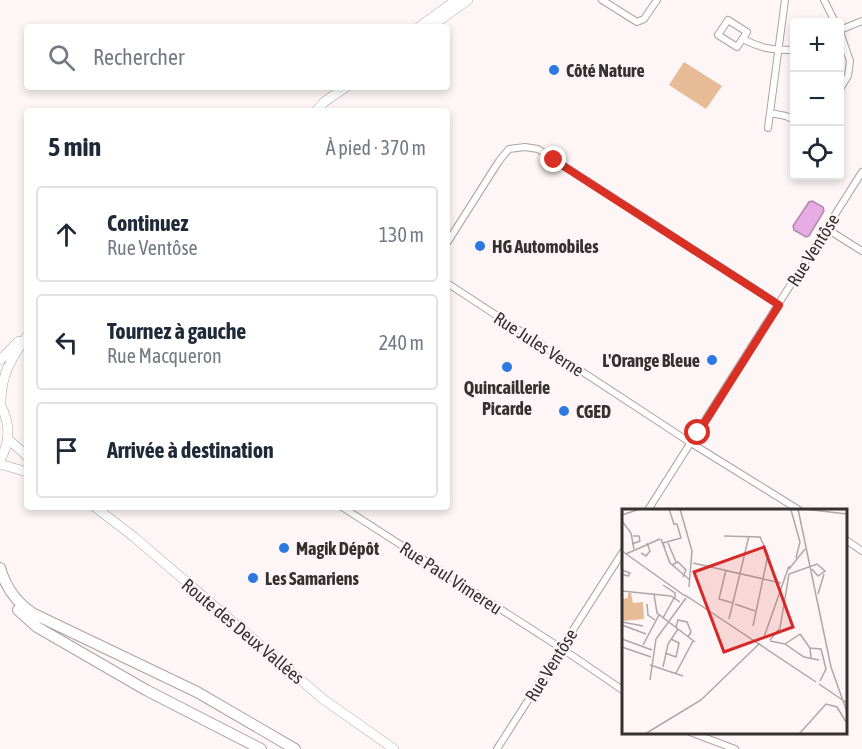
<!DOCTYPE html>
<html lang="fr">
<head>
<meta charset="utf-8">
<style>
  body { margin:0; font-family:"Asap Condensed",sans-serif; background:#f6f6f7; color:#1f2937 }
  .controls { position:absolute; right:18px; top:18px; display:grid; overflow:hidden; border-radius:6px; box-shadow:0 3px 9px #0003 }
  .controls button { width:54px; height:54px; display:grid; place-items:center; padding:0; border:0; border-bottom:2px solid #e0e1e3; background:#fff; color:#1f2937; font:30px sans-serif }
  .stop { position:absolute; width:18px; height:18px; margin:-14px; border:4px solid #d93025; border-radius:50%; background:#fff }
  .stop.end { background:#d93025; border-color:#fff; box-shadow:0 2px 6px #0008 }
  .list { margin:0; padding:0; list-style:none }
  h2 { display:flex; justify-content:space-between; align-items:center; height:78px; margin:0; padding:0 24px; font-size:26px }
  h2 small { font-size:20px; font-weight:400; color:#747a83 }
  .list li { display:grid; grid-template-columns:39px 1fr auto; gap:18px; align-items:center; box-sizing:border-box; height:96px; margin:0 12px 12px; padding:0 12px; border:2px solid #e0e1e3; border-radius:6px }
  .list b { display:block; font-size:22px; white-space:nowrap }
  .list p { margin:0; font-size:20px; white-space:nowrap; color:#747a83 }
  .list em { font-size:20px; font-style:normal; color:#747a83 }
  .icon { flex:none; width:33px; height:33px; fill:none; stroke:currentColor; stroke-width:2; stroke-linecap:round; stroke-linejoin:round }
  .map { position:relative; flex:none; width:862px; height:749px; overflow:hidden }
  .search { position:absolute; background:#fff; box-shadow:0 3px 9px #0003; left:24px; top:24px; width:426px; height:66px; display:flex; align-items:center; gap:15px; box-sizing:border-box; padding:0 21px; border-radius:6px; color:#747a83; font-size:22px }
  .panel { position:absolute; background:#fff; box-shadow:0 3px 9px #0003; left:24px; top:108px; width:426px; height:402px; border-radius:6px }
  .map>svg:first-child { display:block }
  .green { fill:#e7bb95 }
  .water { fill:#e7ace4; stroke:#b287ae; stroke-width:1.5 }
  .lines { fill:none; stroke-linecap:round; stroke-linejoin:round }
  .street-casing { stroke:#aea1a2; stroke-width:8 }
  .primary-casing { stroke:#aea1a2; stroke-width:10 }
  .highway-casing { stroke:#aea1a2; stroke-width:12 }
  .street { stroke:#fff; stroke-width:6 }
  .primary { stroke:#fff; stroke-width:9 }
  .highway { stroke:#fff; stroke-width:10 }
  .route { stroke:#d93025; stroke-width:8 }
  .poi-dot { fill:#2d79e4; stroke:#fef6f6; stroke-width:2 }
  .labels { text-anchor:middle; dominant-baseline:central; stroke-width:4.5; stroke-linejoin:round; paint-order:stroke }
  .poi-label { font-size:18px; font-weight:bold; fill:#363131; stroke:#fef6f6; text-anchor:start }
  .street-label { font-size:18px; fill:#363131; stroke:#fef6f6 }
  .inset-road { fill:none; stroke:#aea7a7; stroke-width:1.5 }
  .view { fill:#d62828; fill-opacity:0.15; stroke:#d62828; stroke-width:3 }
  .inset-edge { fill:none; stroke:#363131; stroke-width:3 }
</style>
</head>
<body>
<div class="map">
<svg width="862" height="749" viewBox="0 0 862 749">
  <rect width="100%" height="100%" fill="#fef6f6"/>
  <!-- green -->
  <path class="green" d="M684 62 722 86 706 109 669 85Z"/>
  <!-- water -->
  <path class="water" d="M812 201 823 207 824 211 809 236 806 237 794 230 793 226 809 202Z"/>
  <g class="lines">
    <!-- street casing -->
    <g class="street-casing">
      <path id="street" d="M602 0 637 22 644 19 657 0
        M824 0 835 22
        M728 20 747 32 737 47 718 35Z
        M840 30 862 21
        M840 32 850 61 848 76 840 89
        M743 39C762 49 773 50 794 50
        M770 113 786 116 794 120
        M768 128 785 0
        M827 229 862 251
        M447 243 499 161 509 149 525 147 538 149 779 305
        M447 283 691 443 799 510
        M342 507 564 650 624 691
        M648 510 862 172
        M846 540 862 551
        M690 732 735 749
        M497 749 624 550"/>
    </g>
    <!-- primary casing -->
    <g class="primary-casing">
      <path id="primary" d="M419 27 456 0
        M430 27 468 0
        M316 111 324 102 346 87
        M0 360 19 341
        M0 404C10 422 11 441 0 460
        M1 405C0 376 11 359 27 336
        M8 439 27 456
        M0 464 27 472
        M95 507 134 537 323 699 394 749"/>
    </g>
    <!-- highway casing -->
    <g class="highway-casing">
      <path id="highway" d="M0 568C6 588 16 603 34 614L197 692 295 749
        M18 610 37 627 146 690 261 749"/>
    </g>
    <!-- street -->
    <use href="#street" class="street"/>
    <!-- primary -->
    <use href="#primary" class="primary"/>
    <!-- highway -->
    <use href="#highway" class="highway"/>
  </g>
  <g class="lines">
    <!-- route -->
    <path class="route" d="M554 160 779 305 698 433"/>
  </g>
  <!-- markers -->
  <g class="poi-dot">
    <circle cx="554" cy="70" r="6"/>
    <circle cx="480" cy="246" r="6"/>
    <circle cx="712" cy="360" r="6"/>
    <circle cx="507" cy="367" r="6"/>
    <circle cx="564" cy="411" r="6"/>
    <circle cx="284" cy="548" r="6"/>
    <circle cx="253" cy="578" r="6"/>
  </g>
  <g class="labels">
    <!-- poi labels -->
    <g class="poi-label">
      <text x="566" y="70">Côté Nature</text>
      <text x="492" y="246">HG Automobiles</text>
      <text x="700" y="360" text-anchor="end">L'Orange Bleue</text>
      <text x="507" y="387" text-anchor="middle">Quincaillerie<tspan x="507" dy="21">Picarde</tspan></text>
      <text x="576" y="411">CGED</text>
      <text x="296" y="548">Magik Dépôt</text>
      <text x="265" y="578">Les Samariens</text>
    </g>
    <!-- street labels -->
    <g class="street-label">
      <text transform="translate(813 250) rotate(-58)">Rue Ventôse</text>
      <text transform="translate(539 344) rotate(33)">Rue Jules Verne</text>
      <text transform="translate(451 578) rotate(33)">Rue Paul Vimereu</text>
      <text transform="translate(243 631) rotate(40)">Route des Deux Vallées</text>
      <text transform="translate(551 665) rotate(-58)">Rue Ventôse</text>
    </g>
  </g>
  <!-- overview -->
  <g transform="translate(622 509)">
    <rect width="225" height="225" fill="#fef6f6"/>
    <path d="M6 84H9L11 94 21 93 22 110 0 112V90L6 89Z" fill="#e7bb95"/>
    <path class="inset-road" d="M47 0 52 15H55M58 0 70 42 67 78M176 0 209 158 225 203M182 0 225 5M169 1 178 33 174 49M0 6 18 0M0 12 9 24 12 40M102 27 138 28 146 46 131 117M41 34 59 29 55 15M46 34 54 53M10 35 18 32 17 27H11M43 39 39 30 48 54 68 71M0 42 63 87M19 44 24 47 28 42 25 34M4 45 38 30M71 54 159 74M50 56 56 53 64 61 61 68M167 60 183 40M0 61 8 64 6 67 0 65M104 61 97 90 111 94M41 76 53 84V89M0 82 49 87 58 93M32 85 35 104 73 133M196 85 202 65M67 89 63 86 194 173M25 95 26 106 33 111M113 95 133 102M41 109 52 89M107 110 127 27M0 113 21 117M0 116 24 125M54 118 56 111 65 113 69 123 66 128M178 125 188 139 189 149M142 128 167 57M0 130 30 141M148 131 158 119 167 65 195 55 203 62 196 67 190 60M148 132 163 135 178 125M163 135 182 148 197 151M21 136 37 106M0 138 29 148M188 139 199 140 204 160 198 172M43 144 54 148 57 134 49 130M28 156 61 167M41 158 46 135 56 120M54 164 71 132M28 171 34 130 64 89M197 175 225 194M23 225 79 191 138 134M177 225 204 195 215 198 224 213"/>
    <path class="view" d="M142 38 171 118 102 143 72 63Z"/>
    <rect width="225" height="225" class="inset-edge"/>
  </g>
</svg>
<div class="controls">
<button>+</button>
<button>−</button>
<button><svg class="icon" aria-label="locate" viewBox="0 0 24 24"><circle cx="12" cy="12" r="6"/><path d="M12 2v4M12 18v4M2 12h4M18 12h4"/></svg></button>
</div>
<div class="stop" style="left:698px;top:433px"></div>
<div class="stop end" style="left:554px;top:160px"></div>
<div class="search"><svg class="icon" aria-label="search" viewBox="0 0 24 24"><circle cx="10" cy="10" r="6"/><path d="M15 15l6 6"/></svg>Rechercher</div>
<section class="panel">
<h2>5 min<small>À pied · 370 m</small></h2>
<ul class="list">
<li><svg class="icon" aria-label="ahead" viewBox="0 0 24 24"><path d="M12 20V5M6 11l6-6 6 6"/></svg><div><b>Continuez</b><p>Rue Ventôse</p></div><em>130 m</em></li>
<li><svg class="icon" aria-label="left" viewBox="0 0 24 24"><path d="M17 20v-9H6M10 6l-5 5 5 5"/></svg><div><b>Tournez à gauche</b><p>Rue Macqueron</p></div><em>240 m</em></li>
<li><svg class="icon" aria-label="arrive" viewBox="0 0 24 24"><path d="M6 21V4h12l-3 4 3 4H6"/></svg><div><b>Arrivée à destination</b></div></li>
</ul>
</section>
</div>
</body>
</html>
